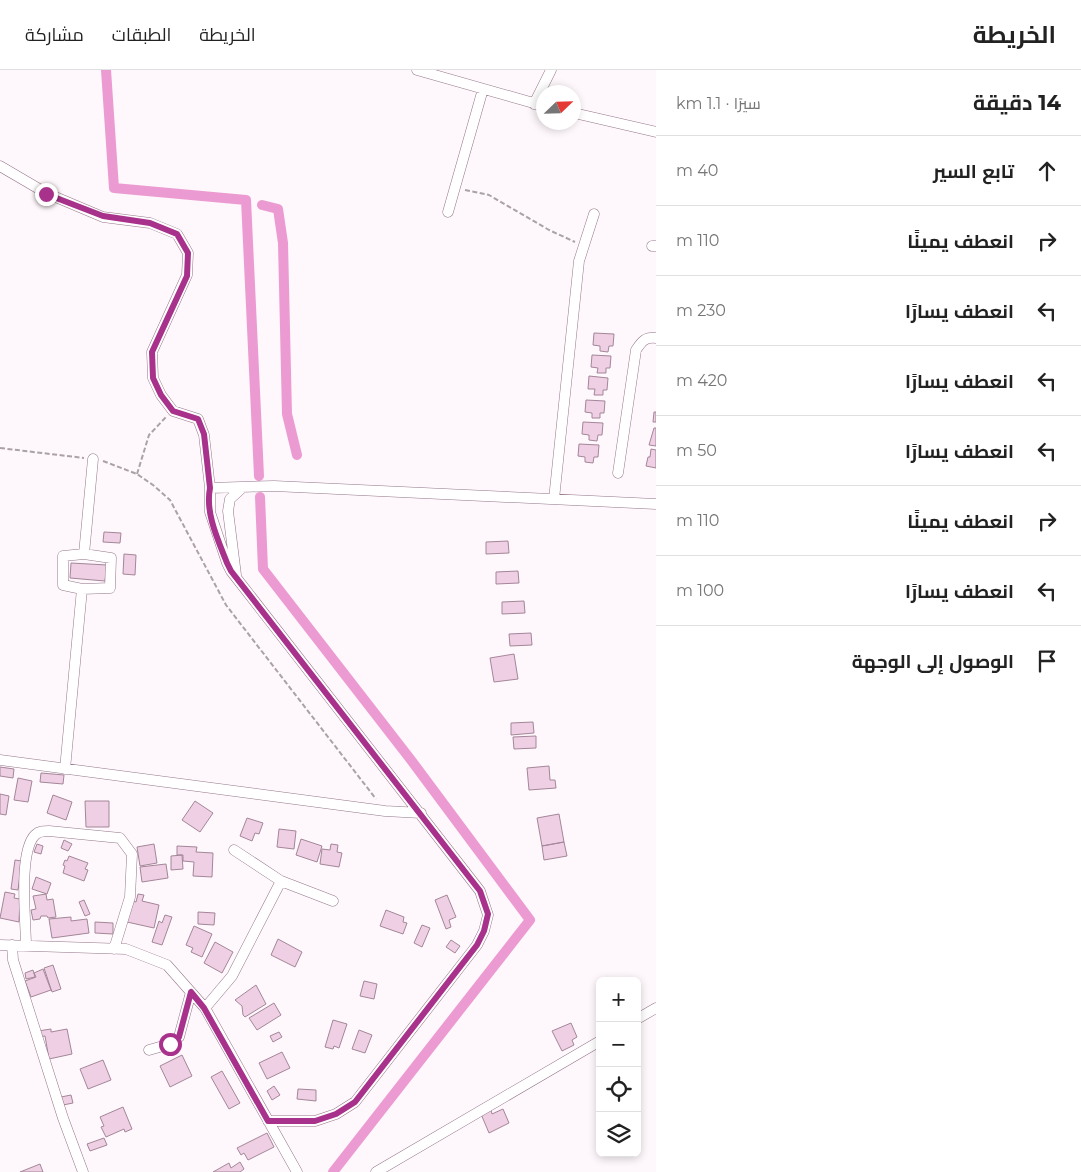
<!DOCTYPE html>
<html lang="ar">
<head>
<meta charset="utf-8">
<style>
  body { margin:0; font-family:Montserrat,Cairo,sans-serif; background:#f6f6f6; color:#222; direction:rtl }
  .controls { position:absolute; right:15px; bottom:15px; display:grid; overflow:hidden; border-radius:8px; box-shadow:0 2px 8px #0003 }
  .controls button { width:45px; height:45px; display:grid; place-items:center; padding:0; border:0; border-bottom:1px solid #e0e0e0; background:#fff; color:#222; font:25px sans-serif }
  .compass { position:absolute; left:536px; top:15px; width:45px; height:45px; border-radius:50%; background:#fff; box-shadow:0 2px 8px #0003; rotate:67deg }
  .stop { position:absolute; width:15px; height:15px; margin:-11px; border:4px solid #a8328b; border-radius:50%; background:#fff }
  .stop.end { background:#a8328b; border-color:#fff; box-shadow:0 1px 5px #0008 }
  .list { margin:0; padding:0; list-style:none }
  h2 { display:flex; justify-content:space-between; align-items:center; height:65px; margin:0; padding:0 20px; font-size:21px }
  h2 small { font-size:16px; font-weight:400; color:#767676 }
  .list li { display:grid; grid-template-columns:32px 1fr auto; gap:15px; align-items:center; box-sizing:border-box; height:70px; padding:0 20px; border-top:1px solid #e0e0e0 }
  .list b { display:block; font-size:19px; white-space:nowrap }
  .list em { font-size:16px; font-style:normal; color:#767676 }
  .icon { flex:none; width:28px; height:28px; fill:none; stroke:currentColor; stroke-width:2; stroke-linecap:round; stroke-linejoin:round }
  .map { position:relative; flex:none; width:656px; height:1102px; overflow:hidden; direction:ltr }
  header { display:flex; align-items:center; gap:30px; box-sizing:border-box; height:70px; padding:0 25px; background:#fff; border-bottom:1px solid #e0e0e0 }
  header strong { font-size:24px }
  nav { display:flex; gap:28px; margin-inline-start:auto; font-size:18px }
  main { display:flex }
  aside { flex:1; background:#fff }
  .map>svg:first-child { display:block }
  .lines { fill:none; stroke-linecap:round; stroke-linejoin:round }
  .canal { stroke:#eb9bd2; stroke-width:10 }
  .building { fill:#efcfe3; stroke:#a48699 }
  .minor-casing { stroke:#94778a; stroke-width:11 }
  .path { stroke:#aba2a8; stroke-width:2; stroke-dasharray:5 2.5; stroke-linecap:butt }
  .minor { stroke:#fff; stroke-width:10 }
  .route { stroke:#a8328b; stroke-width:6 }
</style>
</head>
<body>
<header>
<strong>الخريطة</strong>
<nav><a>الخريطة</a><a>الطبقات</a><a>مشاركة</a></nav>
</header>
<main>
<aside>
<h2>14 دقيقة<small>سيرًا · 1.1 km</small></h2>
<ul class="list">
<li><svg class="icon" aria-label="ahead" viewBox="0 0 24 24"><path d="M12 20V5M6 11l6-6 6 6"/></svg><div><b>تابع السير</b></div><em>40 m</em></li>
<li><svg class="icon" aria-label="right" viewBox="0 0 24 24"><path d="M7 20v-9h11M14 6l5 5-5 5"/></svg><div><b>انعطف يمينًا</b></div><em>110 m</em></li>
<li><svg class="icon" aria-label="left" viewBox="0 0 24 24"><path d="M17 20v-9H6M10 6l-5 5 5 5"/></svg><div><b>انعطف يسارًا</b></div><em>230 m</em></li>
<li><svg class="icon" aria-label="left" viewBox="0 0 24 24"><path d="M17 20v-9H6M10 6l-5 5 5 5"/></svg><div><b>انعطف يسارًا</b></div><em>420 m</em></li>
<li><svg class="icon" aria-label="left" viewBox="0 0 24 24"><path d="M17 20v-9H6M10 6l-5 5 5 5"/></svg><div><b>انعطف يسارًا</b></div><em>50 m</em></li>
<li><svg class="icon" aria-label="right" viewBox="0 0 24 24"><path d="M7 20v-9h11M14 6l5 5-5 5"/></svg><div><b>انعطف يمينًا</b></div><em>110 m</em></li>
<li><svg class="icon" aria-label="left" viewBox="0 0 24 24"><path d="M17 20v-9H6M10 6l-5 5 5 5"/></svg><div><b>انعطف يسارًا</b></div><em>100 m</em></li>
<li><svg class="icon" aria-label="arrive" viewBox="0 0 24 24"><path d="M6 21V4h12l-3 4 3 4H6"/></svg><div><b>الوصول إلى الوجهة</b></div></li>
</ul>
</aside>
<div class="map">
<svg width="656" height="1102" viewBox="0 0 656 1102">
  <rect width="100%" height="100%" fill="#fef7fb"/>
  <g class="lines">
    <!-- canal -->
    <path class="canal" d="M106 0 114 118 246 130 259 406
      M262 135 278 139 283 173 287 344 297 385
      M260 427 263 499 411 690 530 850 333 1102"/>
  </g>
  <!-- building -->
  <path class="building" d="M594 263 614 264 613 276H609L608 282 600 281V276L593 275Z
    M592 285 611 286 610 298H606V303H597L598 298 591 297Z
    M589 306 608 308 607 320H603V325H594L595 319H588Z
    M586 330 605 331 604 343H600V348H592V343L585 342Z
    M654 342H656V352H653Z
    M583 352 603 353 602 365H598L597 371 589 370V365L582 364Z
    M654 358H656V376L649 375Z
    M579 374 599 375 598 387H594L593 393 585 392V387L578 386Z
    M651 379 656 380V398L646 396 648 387H650Z
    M104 462 121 463 120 473 103 472Z
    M508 471 509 483 486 484V472Z
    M124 484 136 485 135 505 123 504Z
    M71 493 107 495 105 511 70 508Z
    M518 501 519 513 496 514V502Z
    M524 531 525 543 502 544V532Z
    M531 563 532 575 510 576 509 564Z
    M514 584 518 609 494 612 490 588Z
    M533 652 534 663 511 665V653Z
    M536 666V678L514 679 513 667Z
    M549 696 550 710H555L556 718 529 720 527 698Z
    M0 697 14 699 13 708 0 706Z
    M41 703 64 705 63 714 40 712Z
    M18 708 32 711 28 732 14 730Z
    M0 724 9 726 6 745 0 744Z
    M53 725 72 732 66 750 47 743Z
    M85 731H109V757H86Z
    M195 731 213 743 200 762 182 750Z
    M559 744 564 772 542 776 537 748Z
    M247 748 263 753 259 764 255 763 252 771 240 766Z
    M279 759 296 761 294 779 277 777Z
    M301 769 322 776 317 792 296 785Z
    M64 770 72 774 68 781 61 778Z
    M564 772 567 786 544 790 542 776Z
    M37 774 43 776 41 784 34 782Z
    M154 774 157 793 140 796 137 777Z
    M331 774 338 775 337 782 342 783 339 797 320 794 322 779 330 780Z
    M177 776 197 777 196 782 213 783 212 807 193 806 194 792 183 791V785H177Z
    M182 785 183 799 171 800V786Z
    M69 786 88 793 85 799 88 800 84 811 63 803 65 796 63 795 65 790 67 791Z
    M15 790 22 791 18 820 11 819Z
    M166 794 168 808 142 812 140 797Z
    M36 807 51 813 47 824 32 819Z
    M5 822 15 824 14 828 20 829 19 852 0 848Z
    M46 824 47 830 53 829 56 847 48 848 47 846H41L40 849 33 850 31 840 36 839 33 826Z
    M138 824 144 825 142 831 159 835 154 858 127 852 132 831 136 832Z
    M447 825 456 847 449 850 451 857 446 859 435 830Z
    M84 830 90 844 85 846 79 832Z
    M386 840 404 847 403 852 407 853 403 864 380 856Z
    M198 842 215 843 214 855 198 854Z
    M165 845 172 847 162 875 152 872 159 851 162 853Z
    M71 847V851L87 849 89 863 52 868 49 849Z
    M95 852 113 853V864L95 863Z
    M422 855 430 858 422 877 414 873Z
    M194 856 212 864 202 887 191 882 193 878 186 875Z
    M278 869 302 882 295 897 271 885Z
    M451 870 460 876 455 883 446 877Z
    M215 872 233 882 222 903 204 893Z
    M53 895 61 919 52 922 44 898Z
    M43 899 51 920 31 927 25 911 36 907 34 903Z
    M33 900 35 907 26 909 25 903Z
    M364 911 377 914 374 929 360 926Z
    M256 915 266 934 245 947 243 945 242 936 235 930Z
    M274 933 281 945 257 960 249 948Z
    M333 950 347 954 339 978 334 976 333 979 325 977Z
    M571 953 577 967 572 970 574 975 562 981 552 961Z
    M51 959V962L67 959 72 984 49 989 45 966 39 967 38 961Z
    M359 960 372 965 365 983 352 979Z
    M279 962 282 967 273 972 270 966Z
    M282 982 290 998 267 1009 259 993Z
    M182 985 192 1006 170 1017 160 996Z
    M103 990 111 1010 88 1019 80 999Z
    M222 1001 240 1033 229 1039 211 1007Z
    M274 1016 280 1025 272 1030 267 1021Z
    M298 1019 316 1020V1031L297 1029Z
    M71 1025 73 1033 63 1035 61 1027Z
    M123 1037 132 1059 125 1062 124 1059 106 1067 101 1057 104 1056 100 1047Z
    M503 1039 509 1053 489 1063 481 1044 491 1040 492 1044Z
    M267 1063 274 1077 248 1090 244 1083 241 1085 237 1078Z
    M104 1068 107 1075 90 1081 87 1074Z
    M240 1092 244 1099 240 1102H213L229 1093 231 1098Z
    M40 1094 43 1102H20Z"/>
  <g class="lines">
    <!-- minor casing -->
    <g class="minor-casing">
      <path id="minor" d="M417 0 544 36
        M534 34 551 0
        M574 43 656 62
        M0 96 46 123 103 147 150 153 177 164 188 183 187 205 152 282 153 308 161 325 173 341 198 349 204 365 210 418V442L227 493 231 501 480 821 488 845 484 861 477 875 355 1032 336 1044 315 1051H268
        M448 142 483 19
        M652 176H656
        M618 403 636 280C642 271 645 267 656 268
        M210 418 274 416 656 434
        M554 429 579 191 594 144
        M236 505 228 441 230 429 243 417
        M82 519 63 515V486L84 484
        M0 690 385 741 421 743
        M65 699 82 519 110 518 111 488 84 484 93 389
        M281 811 333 831
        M0 875 126 879 167 895 205 938 297 1102
        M12 875 13 890 63 1048 83 1102
        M26 876C26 852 18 782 35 765 39 761 44 761 49 761L120 768 132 784 130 827 114 879
        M205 938 232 906 281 811 234 780
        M637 949 656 938
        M149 980 170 974 179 967 191 922
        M376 1102 600 971"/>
    </g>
    <!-- path -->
    <path class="path" d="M465 120 489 125 549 160 575 172
      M0 378 84 388
      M103 391 137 404 153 415 170 430 226 535 376 729
      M137 404 149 365 166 347"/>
    <!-- minor -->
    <use href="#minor" class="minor"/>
  </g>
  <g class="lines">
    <!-- route -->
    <path class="route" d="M46 124 103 146 150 153 177 164 188 183 187 206 152 282 153 308 161 325 173 341 198 349 204 364 210 418C205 443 218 470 227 493L231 501 480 821 488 844 484 861 477 875 355 1032 336 1044 315 1051H268L204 938 191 922 179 967 170 974"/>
  </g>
</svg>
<div class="controls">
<button>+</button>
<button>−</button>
<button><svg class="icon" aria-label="locate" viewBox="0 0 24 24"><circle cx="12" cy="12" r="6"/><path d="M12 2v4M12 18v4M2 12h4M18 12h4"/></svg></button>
<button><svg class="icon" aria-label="layers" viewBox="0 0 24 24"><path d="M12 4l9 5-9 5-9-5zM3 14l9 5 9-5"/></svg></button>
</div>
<svg class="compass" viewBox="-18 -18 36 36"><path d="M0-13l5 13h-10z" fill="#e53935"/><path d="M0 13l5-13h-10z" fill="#767676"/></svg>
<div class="stop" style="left:170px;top:974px"></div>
<div class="stop end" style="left:46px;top:124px"></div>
</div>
</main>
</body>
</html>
